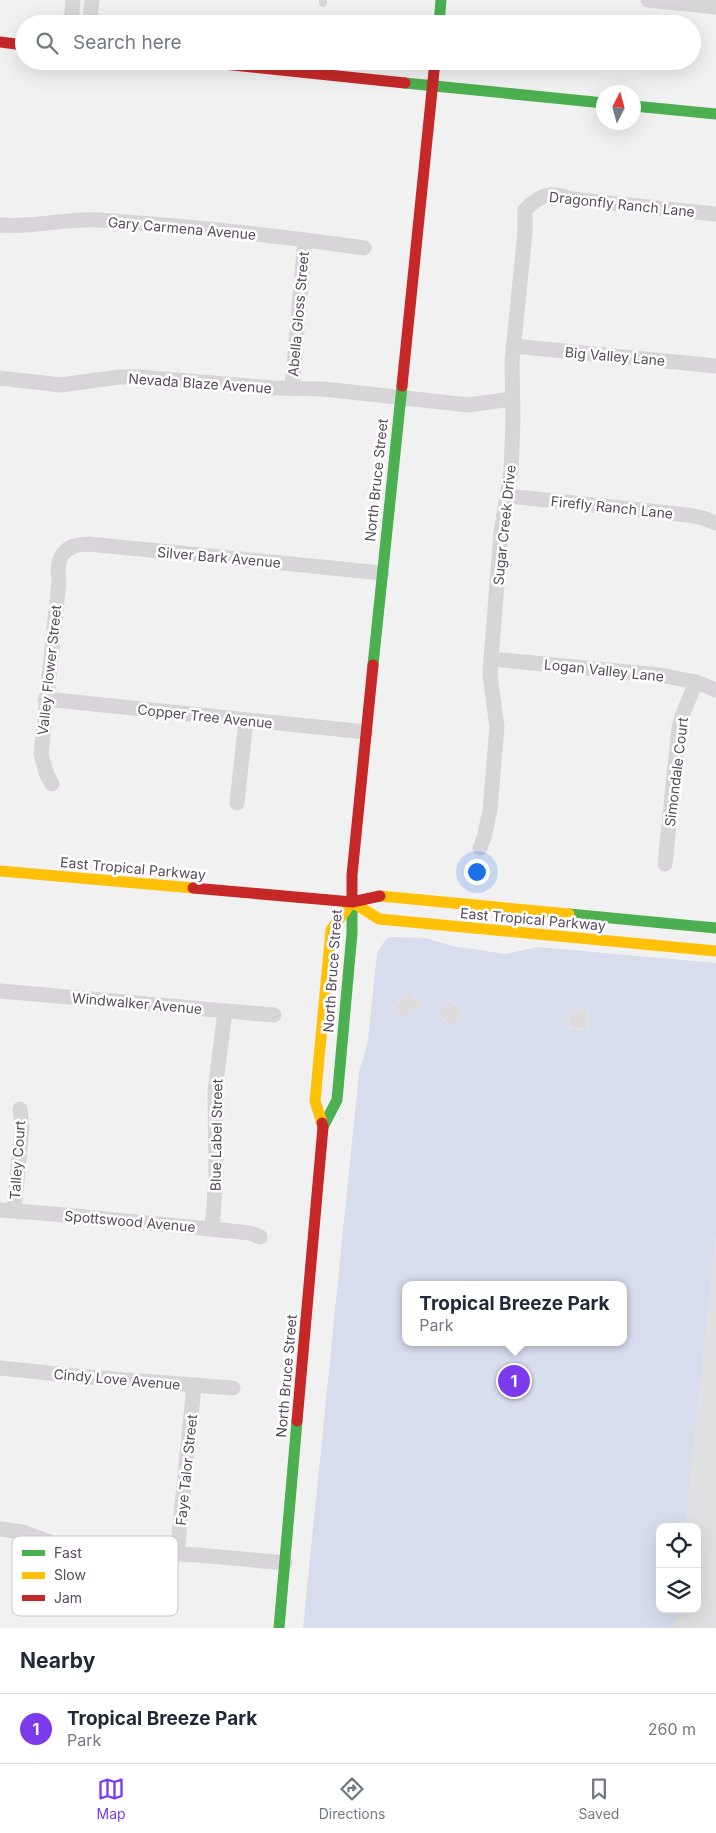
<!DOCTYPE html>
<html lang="en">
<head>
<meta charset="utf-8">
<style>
  body { margin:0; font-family:Inter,sans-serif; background:#f6f6f7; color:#1f2937 }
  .controls { position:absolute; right:15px; bottom:15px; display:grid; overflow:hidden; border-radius:10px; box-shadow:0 5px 20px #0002 }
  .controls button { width:45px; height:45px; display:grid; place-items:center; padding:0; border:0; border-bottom:1px solid #e0e1e3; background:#fff; color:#1f2937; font:25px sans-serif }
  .compass { position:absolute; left:596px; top:85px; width:45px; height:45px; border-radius:50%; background:#fff; box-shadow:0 5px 20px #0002; rotate:6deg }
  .you { position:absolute; left:476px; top:871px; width:18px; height:18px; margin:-12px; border:4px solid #fff; border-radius:50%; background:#1a73e8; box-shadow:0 0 0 8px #1a73e833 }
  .badge { display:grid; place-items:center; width:32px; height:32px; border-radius:50%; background:#7c3aed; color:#fff; font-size:16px; font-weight:700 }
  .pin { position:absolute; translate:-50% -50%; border:2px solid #fff; box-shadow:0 1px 5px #0006 }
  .popup { position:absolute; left:402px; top:1281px; width:225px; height:65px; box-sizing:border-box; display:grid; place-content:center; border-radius:10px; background:#fff; filter:drop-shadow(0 1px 4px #0005); font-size:16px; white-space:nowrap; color:#747a83 }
  .popup b { font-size:19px; color:#1f2937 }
  .popup::after { content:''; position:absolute; left:50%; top:100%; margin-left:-10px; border:10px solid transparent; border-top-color:#fff }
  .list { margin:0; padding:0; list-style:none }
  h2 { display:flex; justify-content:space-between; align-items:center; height:65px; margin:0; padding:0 20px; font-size:21px }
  h2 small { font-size:16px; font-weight:400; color:#747a83 }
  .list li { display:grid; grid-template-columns:32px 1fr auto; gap:15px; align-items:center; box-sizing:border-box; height:70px; padding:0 20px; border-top:1px solid #e0e1e3 }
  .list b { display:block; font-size:19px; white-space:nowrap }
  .list p { margin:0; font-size:16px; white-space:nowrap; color:#747a83 }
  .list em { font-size:16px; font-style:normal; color:#747a83 }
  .icon { flex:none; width:28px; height:28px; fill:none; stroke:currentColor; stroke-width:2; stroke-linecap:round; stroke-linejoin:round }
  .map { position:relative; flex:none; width:716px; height:1628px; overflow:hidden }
  .search { position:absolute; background:#fff; box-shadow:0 5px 20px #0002; left:15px; right:15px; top:15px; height:55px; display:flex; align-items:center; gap:12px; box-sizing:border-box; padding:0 18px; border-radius:28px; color:#747a83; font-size:19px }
  .sheet { height:135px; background:#fff }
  nav { display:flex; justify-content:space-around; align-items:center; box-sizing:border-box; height:70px; border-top:1px solid #e0e1e3; background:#fff; font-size:14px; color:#747a83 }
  nav a { display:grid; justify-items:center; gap:2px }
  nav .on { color:#7c3aed }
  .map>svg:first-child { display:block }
  .education { fill:#e0dfe1 }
  .green { fill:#d8ddee; fill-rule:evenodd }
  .building { fill:#dddadd; stroke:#e4e3e4 }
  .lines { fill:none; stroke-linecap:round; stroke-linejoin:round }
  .lane { stroke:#d8d5d8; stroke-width:8 }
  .street { stroke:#d8d5d8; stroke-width:15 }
  .fast { stroke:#4caf50; stroke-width:11 }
  .slow { stroke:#ffc107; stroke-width:11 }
  .jam { stroke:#c62828; stroke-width:11 }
  .labels { text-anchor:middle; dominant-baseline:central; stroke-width:5; stroke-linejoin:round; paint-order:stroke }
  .street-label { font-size:14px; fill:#594a5c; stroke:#fff }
  .key { fill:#fff; stroke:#cdc9ce; stroke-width:1 }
  .key-label { font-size:14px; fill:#594a5c }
</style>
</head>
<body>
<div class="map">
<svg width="716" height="1628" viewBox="0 0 716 1628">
  <rect width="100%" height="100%" fill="#f1f1f1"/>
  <!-- education -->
  <path class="education" d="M716 1236V1628H675L677 1609H697V1527H686Z"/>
  <!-- green -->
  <path class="green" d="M309 16 389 24H308Z
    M391 937 425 938 452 946 506 954 538 947 716 963V1236L686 1527H660V1609H677L675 1628H303L359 1072 368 1041 377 953 386 939ZM405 1285H623V1342H405Z"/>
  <!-- building -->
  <path class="building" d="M410 992 420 1005 402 1018 393 1006Z
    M450 1000 463 1013 451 1026 437 1013Z
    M570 1010 588 1011 587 1029 569 1028Z"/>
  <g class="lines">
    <!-- lane -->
    <path class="lane" d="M323 3V0"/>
    <!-- street -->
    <path class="street" d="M648 0 716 7
      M71 24 73 0
      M89 24 92 0
      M0 225C33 228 66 218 99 220 187 226 276 235 364 248
      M513 346 716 366
      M0 378 61 385 119 377H140L274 388 324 389 468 405 512 399
      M292 388 305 240
      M508 496 688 515 703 518 716 523
      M491 659 660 675 696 682 716 690
      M45 699 366 732
      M52 784 47 775 41 754 59 581C55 557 64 544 89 544L382 573
      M237 803 246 720
      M480 848 484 838 490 810 497 727 490 675 491 659 501 533 511 471 513 421 512 361 525 232V210C541 194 550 191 571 199L716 214
      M665 864 679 728 682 716 696 682
      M0 991 274 1015
      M0 1210 54 1214 231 1231 250 1233 260 1237
      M14 1211 22 1129 20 1109
      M212 1229 216 1179 215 1091 225 1011
      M0 1368 76 1376 233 1388
      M0 1529 22 1532 59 1545 145 1553 199 1555 285 1563
      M177 1554 194 1386"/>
    <!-- fast -->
    <path class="fast" d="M439 24 441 0
      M405 83 604 103
      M634 106 716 114
      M373 665 402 386
      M569 914 716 928
      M323 1127 337 1100 352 933V897
      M279 1628 297 1421"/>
    <!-- slow -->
    <path class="slow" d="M0 871 193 888
      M380 896 569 914
      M352 902 379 919 716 951
      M322 1123 315 1101 331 930 352 902"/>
    <!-- jam -->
    <path class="jam" d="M0 42 24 45
      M195 61 405 83
      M402 386 435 61
      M193 888 352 902 380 896
      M352 897V875L373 665
      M297 1421 323 1127 322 1123"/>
  </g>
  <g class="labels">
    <!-- street labels -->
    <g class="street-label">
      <text transform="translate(622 204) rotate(6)">Dragonfly Ranch Lane</text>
      <text transform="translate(182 228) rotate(5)">Gary Carmena Avenue</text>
      <text transform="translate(298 314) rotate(-85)">Abella Gloss Street</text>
      <text transform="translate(615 356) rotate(5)">Big Valley Lane</text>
      <text transform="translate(200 383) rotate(4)">Nevada Blaze Avenue</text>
      <text transform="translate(376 480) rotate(-84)">North Bruce Street</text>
      <text transform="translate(612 507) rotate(6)">Firefly Ranch Lane</text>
      <text transform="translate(504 525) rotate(-84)">Sugar Creek Drive</text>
      <text transform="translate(219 557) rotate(5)">Silver Bark Avenue</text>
      <text transform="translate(49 670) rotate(-84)">Valley Flower Street</text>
      <text transform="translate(604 670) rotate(6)">Logan Valley Lane</text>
      <text transform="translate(205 716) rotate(6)">Copper Tree Avenue</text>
      <text transform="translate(676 772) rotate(-83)">Simondale Court</text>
      <text transform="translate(133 868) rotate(5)">East Tropical Parkway</text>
      <text transform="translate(533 919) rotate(5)">East Tropical Parkway</text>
      <text transform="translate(332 971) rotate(-86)">North Bruce Street</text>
      <text transform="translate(137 1003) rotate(5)">Windwalker Avenue</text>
      <text transform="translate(216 1135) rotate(-89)">Blue Label Street</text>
      <text transform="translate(17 1160) rotate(-86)">Talley Court</text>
      <text transform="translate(130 1221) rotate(5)">Spottswood Avenue</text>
      <text transform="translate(286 1376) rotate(-85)">North Bruce Street</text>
      <text transform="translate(117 1379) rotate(5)">Cindy Love Avenue</text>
      <text transform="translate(186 1470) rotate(-84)">Faye Talor Street</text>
    </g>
  </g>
  <!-- legend -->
  <rect x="12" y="1536" width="166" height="80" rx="8" class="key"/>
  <rect x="22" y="1550" width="23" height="6" fill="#4caf50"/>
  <rect x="22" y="1572" width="23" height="7" fill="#ffc107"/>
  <rect x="22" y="1595" width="23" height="6" fill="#c62828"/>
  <g class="key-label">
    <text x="54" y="1558">Fast</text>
    <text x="54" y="1580">Slow</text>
    <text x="54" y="1603">Jam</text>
  </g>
</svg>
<div class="controls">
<button><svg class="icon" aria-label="locate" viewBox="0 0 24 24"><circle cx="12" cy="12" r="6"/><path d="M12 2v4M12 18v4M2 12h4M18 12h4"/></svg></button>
<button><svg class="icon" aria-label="layers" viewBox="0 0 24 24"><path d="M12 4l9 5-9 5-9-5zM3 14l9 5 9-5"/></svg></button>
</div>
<svg class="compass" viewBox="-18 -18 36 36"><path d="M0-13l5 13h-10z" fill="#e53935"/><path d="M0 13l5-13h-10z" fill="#747a83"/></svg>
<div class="you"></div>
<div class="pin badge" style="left:514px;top:1381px">1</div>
<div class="popup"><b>Tropical Breeze Park</b>Park</div>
<div class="search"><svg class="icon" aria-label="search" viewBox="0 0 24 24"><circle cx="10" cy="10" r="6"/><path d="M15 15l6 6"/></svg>Search here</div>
</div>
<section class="sheet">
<h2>Nearby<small></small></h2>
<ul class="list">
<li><span class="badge">1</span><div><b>Tropical Breeze Park</b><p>Park</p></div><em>260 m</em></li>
</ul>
</section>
<nav>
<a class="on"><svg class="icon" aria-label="map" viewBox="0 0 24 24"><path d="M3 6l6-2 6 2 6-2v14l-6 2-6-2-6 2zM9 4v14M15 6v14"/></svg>Map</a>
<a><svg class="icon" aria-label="directions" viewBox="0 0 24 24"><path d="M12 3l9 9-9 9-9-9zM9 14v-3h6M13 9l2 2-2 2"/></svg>Directions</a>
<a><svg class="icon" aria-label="saved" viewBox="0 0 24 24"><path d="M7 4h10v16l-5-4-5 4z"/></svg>Saved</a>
</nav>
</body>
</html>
